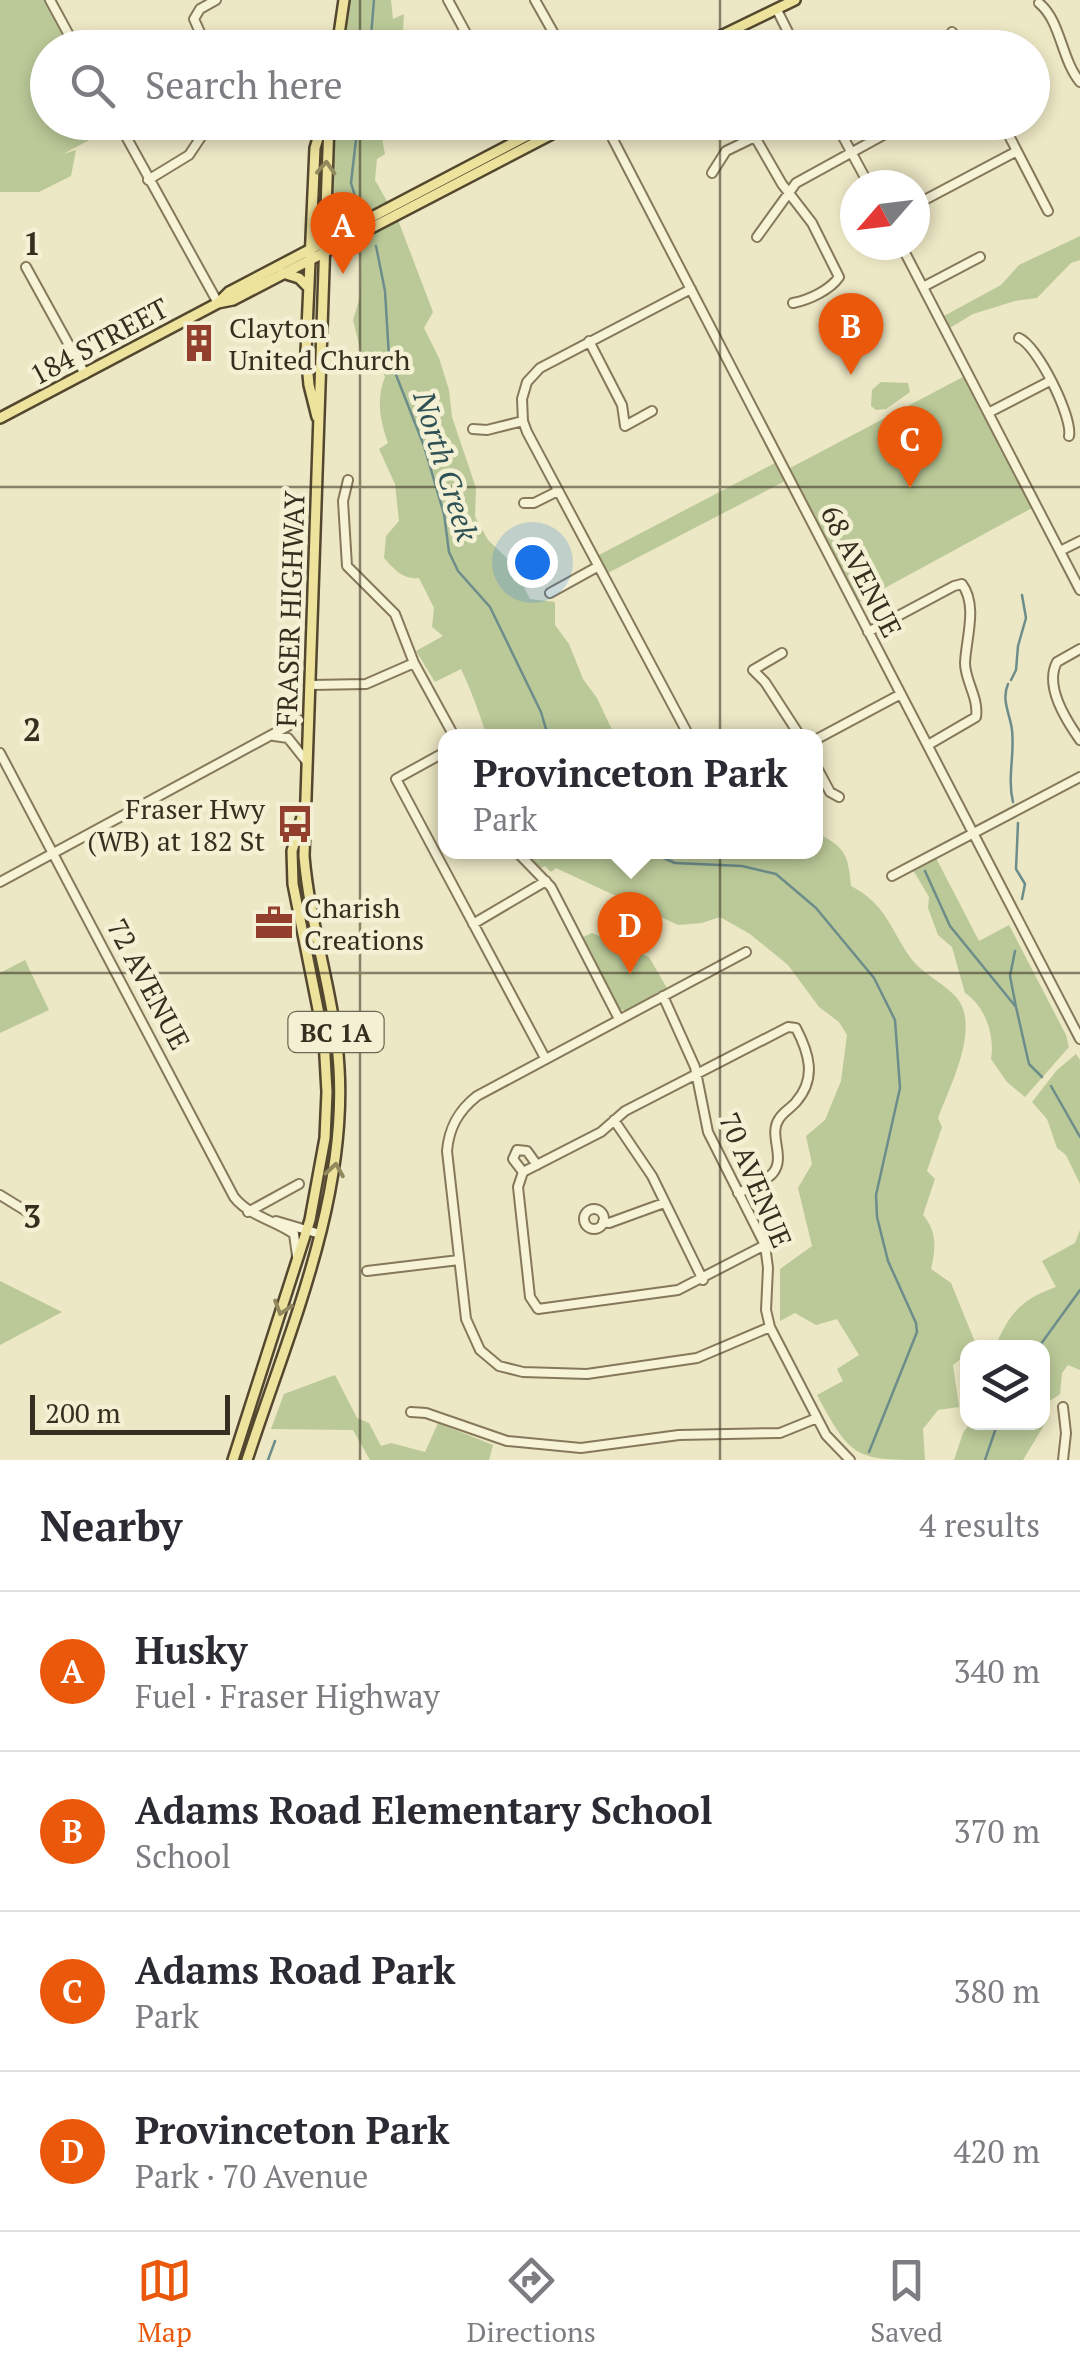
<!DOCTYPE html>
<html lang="en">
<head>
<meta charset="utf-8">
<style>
  body { margin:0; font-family:"PT Serif",serif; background:#f2f2f3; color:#2b2b33 }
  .controls { position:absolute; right:30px; bottom:30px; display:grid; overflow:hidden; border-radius:20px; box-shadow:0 5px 15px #0003 }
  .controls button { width:90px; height:90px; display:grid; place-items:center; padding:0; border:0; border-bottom:2px solid #e1e1e2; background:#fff; color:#2b2b33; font:50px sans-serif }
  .compass { position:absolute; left:840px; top:170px; width:90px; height:90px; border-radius:50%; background:#fff; box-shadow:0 5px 15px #0003; rotate:242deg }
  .scale { position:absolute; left:30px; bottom:25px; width:200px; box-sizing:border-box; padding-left:10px; border:5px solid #362e1f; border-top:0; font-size:28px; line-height:35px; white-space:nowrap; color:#362e1f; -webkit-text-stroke:8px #f4f0d3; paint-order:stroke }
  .you { position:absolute; left:532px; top:562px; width:35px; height:35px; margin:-25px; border:8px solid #fff; border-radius:50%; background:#1a73e8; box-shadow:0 0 0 15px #1a73e833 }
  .badge { display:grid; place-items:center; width:65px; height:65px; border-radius:50%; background:#ea580c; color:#fff; font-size:32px; font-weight:700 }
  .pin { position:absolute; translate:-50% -82px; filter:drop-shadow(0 2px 5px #0008) }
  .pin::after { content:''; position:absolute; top:52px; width:35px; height:30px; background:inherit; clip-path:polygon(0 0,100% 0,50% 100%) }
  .popup { position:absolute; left:438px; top:729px; width:385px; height:130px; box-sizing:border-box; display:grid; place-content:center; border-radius:20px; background:#fff; filter:drop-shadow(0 2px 8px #0005); font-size:32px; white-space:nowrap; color:#7c7c81 }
  .popup b { font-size:38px; color:#2b2b33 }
  .popup::after { content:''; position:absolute; left:50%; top:100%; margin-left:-20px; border:20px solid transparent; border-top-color:#fff }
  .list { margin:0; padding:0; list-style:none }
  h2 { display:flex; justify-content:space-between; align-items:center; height:130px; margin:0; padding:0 40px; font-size:42px }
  h2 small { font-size:32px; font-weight:400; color:#7c7c81 }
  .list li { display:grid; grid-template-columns:65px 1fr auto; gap:30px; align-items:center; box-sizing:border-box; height:160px; padding:0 40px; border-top:2px solid #e1e1e2 }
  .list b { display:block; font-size:38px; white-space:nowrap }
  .list p { margin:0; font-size:32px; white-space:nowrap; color:#7c7c81 }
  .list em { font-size:32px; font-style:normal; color:#7c7c81 }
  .icon { flex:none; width:55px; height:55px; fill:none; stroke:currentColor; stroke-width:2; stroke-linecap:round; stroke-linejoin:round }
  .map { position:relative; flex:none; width:1080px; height:1460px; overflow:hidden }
  .search { position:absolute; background:#fff; box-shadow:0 5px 15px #0003; left:30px; right:30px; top:30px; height:110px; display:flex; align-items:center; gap:25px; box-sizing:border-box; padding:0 35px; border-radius:55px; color:#7c7c81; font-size:38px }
  .sheet { height:770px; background:#fff }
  nav { display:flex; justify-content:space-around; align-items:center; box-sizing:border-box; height:140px; border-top:2px solid #e1e1e2; background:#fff; font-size:28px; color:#7c7c81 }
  nav a { display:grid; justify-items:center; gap:5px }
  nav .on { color:#ea580c }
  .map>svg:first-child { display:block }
  .green { fill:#bbc998 }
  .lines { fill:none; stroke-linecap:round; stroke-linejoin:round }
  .stream { stroke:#6d8d8b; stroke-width:2.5 }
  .minor-casing { stroke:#86795b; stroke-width:12 }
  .major-casing { stroke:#53472f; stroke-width:14 }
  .minor { stroke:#f7f3d7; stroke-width:8 }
  .major { stroke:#ede39d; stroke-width:9 }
  .oneway { stroke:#92885e }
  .grid { fill:none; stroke:#362e1f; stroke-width:2.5; stroke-opacity:0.55 }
  .labels { text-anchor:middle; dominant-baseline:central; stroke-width:9; stroke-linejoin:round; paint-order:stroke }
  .shield { fill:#f4f0d3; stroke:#6f6855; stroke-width:2.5 }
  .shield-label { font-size:25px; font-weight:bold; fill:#362e1f }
  .poi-label { font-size:28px; fill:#362e1f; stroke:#f4f0d3; text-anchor:start }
  .street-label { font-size:28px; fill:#362e1f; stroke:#f4f0d3 }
  .water-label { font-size:30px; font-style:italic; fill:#2e5155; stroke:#f4f0d3 }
  .grid-label { font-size:32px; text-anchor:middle; font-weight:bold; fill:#362e1f; stroke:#f4f0d3; stroke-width:9; stroke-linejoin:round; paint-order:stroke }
</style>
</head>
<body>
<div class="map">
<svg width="1080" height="1460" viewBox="0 0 1080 1460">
  <rect width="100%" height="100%" fill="#ece7c4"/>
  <!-- green -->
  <path class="green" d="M0 0H52L77 47 48 48V122H114L116 126 63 154 76 150 71 176 39 192H0Z
    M348 0H391L393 19 404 14 402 47 342 48Z
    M334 123H379L385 154 377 159 375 180 388 203 350 223 336 220 331 211Z
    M398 220 433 312 424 328 439 358 449 390 452 417 476 488 475 517 488 540 511 562 530 599 555 602V625L569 644 583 679 597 698 615 736H487C479 713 472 692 461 669L435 682 416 651 443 636 432 627 434 608 419 578C403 580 394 569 384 558L386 536 399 521 395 484 379 449 388 443C380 420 376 400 385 377L376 354 362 357 353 320 360 297 361 248 368 235Z
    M1080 236V260L1071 263 1037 298 1015 301 973 314 948 329 942 317 1001 285 1019 265Z
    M963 377 1032 508 859 602 788 469Z
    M881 382 908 383 910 392 886 409 876 410 871 406 872 390Z
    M775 463 785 481 606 574 597 556Z
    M815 832C845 847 848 853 851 886 886 904 889 927 910 957 921 973 944 983 957 998 981 1028 949 1088 938 1118L942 1127 927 1171 935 1179 923 1215C937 1231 936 1248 931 1269L951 1283 977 1347 968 1348 967 1354 953 1365 959 1407 938 1410 923 1429 925 1460C855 1460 851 1458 817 1395L843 1381 837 1369 859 1355 837 1319 816 1325 795 1313 780 1321V1269L812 1246 798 1188 812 1164 806 1136 825 1120 841 1081 847 1035 839 1022 819 1007 788 965 750 934 720 917 702 923 678 925 556 868 551 872 545 866 541 868 525 852H529L542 865 531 852H815Z
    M936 858 979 941 1009 925 1066 1035 1069 1047 1025 1097 1007 1082 991 1059C995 1035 985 1006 965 993L952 947 938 935 928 908 929 897 913 870Z
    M592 933 649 957 668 990 629 1010H620L583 937Z
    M25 960 49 1010 0 1033V973Z
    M1076 1054 1080 1060V1184L1066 1155 1057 1148 1047 1119 1032 1102 1057 1070Z
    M1080 1230V1370L1068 1365 1062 1373 1060 1394 1050 1401 1049 1417 1023 1460H954L963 1433 970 1423 1042 1422V1348L995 1347C1009 1314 1021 1299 1056 1287L1042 1261 1075 1243Z
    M0 1281 62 1312 0 1345Z
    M335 1375 357 1418 369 1423 381 1446 391 1443 425 1452 438 1423 493 1445 489 1460H370L353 1430 271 1429 284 1394Z"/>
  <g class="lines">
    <!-- stream -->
    <path class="stream" d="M370 48 374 0
      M358 122 351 183 358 206
      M376 246 385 291 389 357 424 446 444 514 449 552 458 571 490 607 541 712 548 736
      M1011 680 1016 670 1018 646 1026 618 1022 595
      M1008 684C1001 700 1010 714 1012 730 1015 754 1007 778 1013 802
      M1018 823 1016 869 1025 884 1022 899
      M650 852 675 863 742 866 776 874 816 908 874 978 895 1020 900 1088 876 1195 877 1217 888 1261 916 1323 917 1332 869 1452
      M925 871 950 926 1016 1007
      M1015 951 1010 976 1016 1007 1029 1064 1042 1077
      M1051 1086 1080 1137
      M1038 1348 1080 1290
      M268 1460 275 1441
      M985 1460 998 1422"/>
    <!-- minor casing -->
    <g class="minor-casing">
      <path id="minor" d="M50 0 76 48
        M448 0 474 48
        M535 0 562 48
        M1039 3C1061 21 1061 59 1080 82
        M777 10 796 48
        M952 32 962 48
        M207 48 194 19 200 9 216 0
        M118 122 218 303
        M604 122 1080 1039
        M835 122 869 185
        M1002 122 1048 211
        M712 173 726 151 755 137 782 184 812 223 839 277C830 290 809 300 793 303
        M148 180 189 155 211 122
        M915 205 1017 151
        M757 237 796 183 907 122
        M901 245 1080 590
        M26 267 85 374
        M923 287 980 257
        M1019 338C1037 345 1073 417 1069 436
        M589 341 622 405 625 426 652 411
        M988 413 1050 381
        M473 429 487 430 523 421
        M348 480 343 501 347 566 395 614 414 663 454 736
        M524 503H534L558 491
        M1060 551 1080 541
        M550 593 597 567
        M868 632 954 586 962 584C978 606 966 638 965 663 965 681 979 698 976 717L928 745
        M1080 649 1057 662C1044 686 1066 720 1080 740
        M782 653 753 670 765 682 800 736
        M311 685 366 684 414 663
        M274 736 288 738 307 762
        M689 736 527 432 523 421 522 399 527 382 540 368 691 289
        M815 740 901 694
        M445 752 396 779 545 1058
        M0 753 234 1197C249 1216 274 1220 294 1234L297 1256
        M815 764 830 792 839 797
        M517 852 551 887 619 1019
        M892 876 1080 777
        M0 882 299 720
        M473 924 546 881
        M746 952 477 1096C458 1111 449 1128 447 1151L466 1319 480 1350 499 1366 523 1372 587 1374 697 1358 770 1327
        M663 996 695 1067 708 1132 765 1245 768 1268 766 1310 770 1327 826 1435 850 1460
        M614 1120 652 1176 703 1280
        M523 1172 601 1132 625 1111 788 1027 796 1028C809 1053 817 1078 796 1102 791 1108 783 1112 779 1119 768 1135 786 1157 773 1173 765 1182 749 1188 738 1193
        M523 1172 518 1187 530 1297 538 1309 678 1290 765 1245
        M523 1172 513 1159 517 1150 527 1151 537 1165
        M0 1195 26 1211
        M584 1219a10 10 0 1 1 20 0a10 10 0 1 1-20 0Z
        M248 1212 299 1184
        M276 1221 320 1234
        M603 1222 609 1223 664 1203
        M367 1271 459 1260
        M411 1412 426 1413 507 1441 581 1448 679 1435 780 1433 817 1418
        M1063 1460 1066 1433 1063 1407"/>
    </g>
    <!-- major casing -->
    <g class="major-casing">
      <path id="major" d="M337 48 344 0
        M696 48 795 0
        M283 273 299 278 308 287
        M220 301 229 292 553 122
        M317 417 309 385 306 352 315 148 323 122
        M0 418 218 303 233 300 575 122
        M233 1460 310 1220 325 1138 327 1092 324 1039 293 884 292 851 302 817
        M247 1460C288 1334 347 1202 339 1068 335 996 310 928 304 856L329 122"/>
    </g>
    <!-- minor -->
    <use href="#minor" class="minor"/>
    <!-- major -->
    <use href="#major" class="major"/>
  </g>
  <!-- one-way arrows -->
  <defs><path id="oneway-chevron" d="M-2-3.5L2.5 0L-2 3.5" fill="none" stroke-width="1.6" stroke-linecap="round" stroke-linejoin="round" transform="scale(2.5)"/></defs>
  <g class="oneway">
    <use href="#oneway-chevron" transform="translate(326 168) rotate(-87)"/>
    <use href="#oneway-chevron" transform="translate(335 1170) rotate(-81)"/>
    <use href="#oneway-chevron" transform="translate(282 1308) rotate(107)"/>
  </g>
  <!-- grid -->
  <path class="grid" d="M360 0V48M720 0V48M360 122V1460M720 122V1460M0 487H1080M0 973H1080"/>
  <!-- icons -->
  <defs>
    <g id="building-bare" transform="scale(3)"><path d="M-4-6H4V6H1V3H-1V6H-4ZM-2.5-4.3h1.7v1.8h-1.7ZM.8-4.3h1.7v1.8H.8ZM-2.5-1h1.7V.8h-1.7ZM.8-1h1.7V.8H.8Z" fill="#923f2e" stroke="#f4f0d3" stroke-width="2.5" paint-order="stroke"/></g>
    <g id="bus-bare" transform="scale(3)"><path d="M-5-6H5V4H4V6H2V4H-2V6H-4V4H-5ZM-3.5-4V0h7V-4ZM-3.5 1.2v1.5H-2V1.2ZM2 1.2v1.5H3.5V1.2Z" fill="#923f2e" stroke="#f4f0d3" stroke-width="2.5" paint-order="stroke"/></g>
    <g id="office-bare" transform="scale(3)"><path d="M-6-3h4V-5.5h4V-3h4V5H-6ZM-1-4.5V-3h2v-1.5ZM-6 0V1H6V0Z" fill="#923f2e" stroke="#f4f0d3" stroke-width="2.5" paint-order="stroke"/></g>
  </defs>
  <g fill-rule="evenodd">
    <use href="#building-bare" x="199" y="343"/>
    <use href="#bus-bare" x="295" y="824"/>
    <use href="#office-bare" x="274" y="923"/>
  </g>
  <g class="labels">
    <!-- shield labels -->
    <rect class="shield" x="288.5" y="1012" width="95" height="40" rx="8"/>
    <g class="shield-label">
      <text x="336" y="1032">BC 1A</text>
    </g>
    <!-- poi labels -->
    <g class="poi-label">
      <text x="229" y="327">Clayton<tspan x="229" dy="32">United Church</tspan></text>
      <text x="265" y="808" text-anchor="end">Fraser Hwy<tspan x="265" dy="32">(WB) at 182 St</tspan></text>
      <text x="304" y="907">Charish<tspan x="304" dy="32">Creations</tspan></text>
    </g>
    <!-- street labels -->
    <g class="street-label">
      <text transform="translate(99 341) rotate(-28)">184 STREET</text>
      <text transform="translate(862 571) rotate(63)">68 AVENUE</text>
      <text transform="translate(290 609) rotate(-88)">FRASER HIGHWAY</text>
      <text transform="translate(149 984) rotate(62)">72 AVENUE</text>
      <text transform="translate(756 1180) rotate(67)">70 AVENUE</text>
    </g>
    <!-- water labels -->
    <g class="water-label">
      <text transform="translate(446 466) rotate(73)">North Creek</text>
    </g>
  </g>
  <g class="grid-label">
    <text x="32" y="255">1</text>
    <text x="32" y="741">2</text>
    <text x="32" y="1228">3</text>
  </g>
</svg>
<div class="controls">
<button><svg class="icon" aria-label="layers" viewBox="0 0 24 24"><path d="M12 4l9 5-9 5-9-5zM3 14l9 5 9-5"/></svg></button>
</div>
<svg class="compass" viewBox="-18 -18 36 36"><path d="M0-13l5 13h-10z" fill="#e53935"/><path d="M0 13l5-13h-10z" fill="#7c7c81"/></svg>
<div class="scale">200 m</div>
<div class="you"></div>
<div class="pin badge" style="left:343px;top:274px">A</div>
<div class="pin badge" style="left:851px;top:375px">B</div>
<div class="pin badge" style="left:910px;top:488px">C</div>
<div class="pin badge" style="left:630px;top:974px">D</div>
<div class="popup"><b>Provinceton Park</b>Park</div>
<div class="search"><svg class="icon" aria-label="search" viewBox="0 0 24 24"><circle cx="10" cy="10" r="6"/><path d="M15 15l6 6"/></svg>Search here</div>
</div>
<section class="sheet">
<h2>Nearby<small>4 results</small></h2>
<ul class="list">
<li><span class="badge">A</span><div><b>Husky</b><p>Fuel · Fraser Highway</p></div><em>340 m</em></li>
<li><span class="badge">B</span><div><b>Adams Road Elementary School</b><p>School</p></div><em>370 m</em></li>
<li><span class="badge">C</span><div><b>Adams Road Park</b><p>Park</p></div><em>380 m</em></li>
<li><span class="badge">D</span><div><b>Provinceton Park</b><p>Park · 70 Avenue</p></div><em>420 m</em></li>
</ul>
</section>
<nav>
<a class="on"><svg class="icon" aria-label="map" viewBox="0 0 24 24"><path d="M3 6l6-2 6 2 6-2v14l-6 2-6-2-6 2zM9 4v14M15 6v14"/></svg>Map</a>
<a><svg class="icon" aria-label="directions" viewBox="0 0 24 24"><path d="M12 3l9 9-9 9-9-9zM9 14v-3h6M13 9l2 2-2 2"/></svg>Directions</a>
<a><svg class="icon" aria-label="saved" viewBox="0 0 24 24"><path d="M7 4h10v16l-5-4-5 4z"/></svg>Saved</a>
</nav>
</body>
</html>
